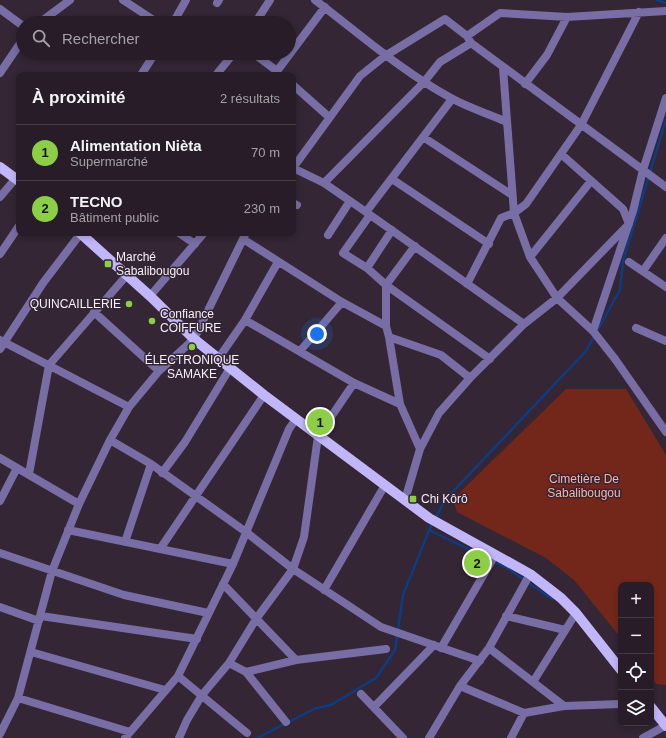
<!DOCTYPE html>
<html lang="fr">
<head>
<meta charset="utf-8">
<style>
  body { margin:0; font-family:Helvetica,sans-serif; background:#2f252f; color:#f1f3f6 }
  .controls { position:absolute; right:12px; bottom:12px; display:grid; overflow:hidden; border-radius:8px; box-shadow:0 2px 6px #0003 }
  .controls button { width:36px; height:36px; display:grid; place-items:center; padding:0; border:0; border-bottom:1px solid #433a44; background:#271c27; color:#f1f3f6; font:20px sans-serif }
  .you { position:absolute; left:317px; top:334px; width:14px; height:14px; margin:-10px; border:3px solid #fff; border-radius:50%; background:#1a73e8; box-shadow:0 0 0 6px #1a73e833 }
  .badge { display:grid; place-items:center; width:26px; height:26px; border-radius:50%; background:#8cce45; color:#111; font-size:13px; font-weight:700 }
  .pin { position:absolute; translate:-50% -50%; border:2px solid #fff; box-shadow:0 1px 4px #0006 }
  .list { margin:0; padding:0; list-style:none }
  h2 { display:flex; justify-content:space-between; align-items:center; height:52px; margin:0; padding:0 16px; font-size:17px }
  h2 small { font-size:13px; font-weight:400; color:#a4a1a7 }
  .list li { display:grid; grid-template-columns:26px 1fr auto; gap:12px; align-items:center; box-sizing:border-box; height:56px; padding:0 16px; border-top:1px solid #433a44 }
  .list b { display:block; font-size:15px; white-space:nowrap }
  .list p { margin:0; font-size:13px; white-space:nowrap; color:#a4a1a7 }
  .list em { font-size:13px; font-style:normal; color:#a4a1a7 }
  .icon { flex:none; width:22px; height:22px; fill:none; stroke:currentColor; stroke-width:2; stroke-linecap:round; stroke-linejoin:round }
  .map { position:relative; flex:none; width:666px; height:738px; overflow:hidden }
  .search { position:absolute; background:#271c27; box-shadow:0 2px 6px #0003; left:16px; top:16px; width:280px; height:44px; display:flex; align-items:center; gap:10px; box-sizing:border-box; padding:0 14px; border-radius:22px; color:#a4a1a7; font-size:15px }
  .panel { position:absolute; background:#271c27; box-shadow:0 2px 6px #0003; left:16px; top:72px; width:280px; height:164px; border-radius:8px }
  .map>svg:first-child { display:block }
  .green { fill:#73271a }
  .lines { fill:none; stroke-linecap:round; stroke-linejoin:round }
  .stream { stroke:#0e3c82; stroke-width:2.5 }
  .minor { stroke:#786da4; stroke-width:8 }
  .major { stroke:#c2b6fa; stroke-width:10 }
  .poi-dot { fill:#8cce45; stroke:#342634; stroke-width:1.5 }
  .labels { text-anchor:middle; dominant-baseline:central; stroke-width:3; stroke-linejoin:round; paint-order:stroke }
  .poi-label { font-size:12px; fill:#f7eef7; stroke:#342634; text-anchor:start }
  .park-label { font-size:12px; fill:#ffb1a1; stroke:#342634 }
</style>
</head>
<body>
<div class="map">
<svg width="666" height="738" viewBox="0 0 666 738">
  <rect width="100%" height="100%" fill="#342634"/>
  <!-- green -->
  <path class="green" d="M566 389H626L666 455V685L656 684 651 677V585H621V638L574 580 546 558 457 512 453 499Z"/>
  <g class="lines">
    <!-- stream -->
    <path class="stream" d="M657 0 666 3
      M435 519 445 500 586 351 620 290 623 261 666 120
      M429 530 507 568 552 599
      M257 738 316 708 331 705 376 678 395 650 403 595 432 523"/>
    <!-- minor -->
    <path class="minor" d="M123 0 158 23
      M315 0C360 34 401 71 451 98 469 108 489 114 507 122
      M217 3 219 0
      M0 9 23 26
      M39 23 70 0
      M173 23 186 0
      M255 23 270 0
      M467 36 500 13 567 17 666 11
      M253 53 277 71 325 7
      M503 68 514 213 530 257 557 298 593 331 615 359 666 432
      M0 73 23 39
      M141 75 155 53
      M216 75 234 53
      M525 84 547 55 567 17
      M293 85 329 117
      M423 137 512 195
      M293 168 360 76 385 56 445 19 467 36 471 43 666 187
      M293 168 324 183 366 212 524 324
      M392 179 489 244
      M324 183 424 82 440 62 471 43
      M0 197 16 178
      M293 203 297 205
      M366 212 452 99
      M370 215 343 253 367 268 386 285 490 359
      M179 233 195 244
      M328 235 350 201
      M243 239 342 302 386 326
      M0 254 19 226
      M530 257 591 181
      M629 262 666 287
      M367 268 392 230
      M643 271 666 238
      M467 284 501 218 514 213 526 204 581 125 639 12
      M150 296 204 233
      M94 312 159 371
      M245 320 354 383 400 404
      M636 328 666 341
      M593 331 633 211 643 170 666 98
      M389 337 441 355 470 378
      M0 340 129 407
      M0 349 43 283 81 233
      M300 351 342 302
      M218 359 245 320 278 262
      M110 440 151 464 246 532 293 569 381 627 480 661
      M420 449 439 413 470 378 524 324 557 298 629 224 623 209 561 154
      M0 458 79 504
      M162 473 185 442 230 368
      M29 474 49 365 127 275
      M405 500 420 449 400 404 389 337 386 326V285L415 246
      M0 501 17 468
      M68 530 233 564
      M125 542 151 464
      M160 549 264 395
      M0 553 124 595 208 613
      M223 584 296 660
      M324 590 385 485
      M0 607 39 621
      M41 616 197 639
      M506 616 565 630
      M441 648 495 555
      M489 648 564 706
      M31 652 165 690
      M229 663 246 672 286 722
      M246 672 296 660 386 649
      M178 676 247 733
      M533 682 576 613
      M460 686 524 713 564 706 621 704
      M361 694 403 738
      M18 698 130 732
      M374 707 434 645
      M0 734 18 698 52 571 79 504 110 440 129 407 159 371 194 339 246 233
      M125 738 178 676 233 564 289 429 296 419
      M179 738 187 720 202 695 229 663 256 619 293 569 304 537 318 436 354 383
      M429 738 460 686 489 648 530 574
      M511 738 524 713
      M643 738 665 726"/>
    <!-- major -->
    <path class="major" d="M0 167 19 181
      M80 233 150 296 194 339 264 395 429 518 530 574 561 598 576 613 621 670
      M651 707 666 726"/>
  </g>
  <!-- markers -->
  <g class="poi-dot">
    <rect x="104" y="260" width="8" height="8" rx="2"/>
    <circle cx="129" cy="304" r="4"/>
    <circle cx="152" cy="321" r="4"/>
    <circle cx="192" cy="347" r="4"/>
    <rect x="409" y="495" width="8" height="8" rx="2"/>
  </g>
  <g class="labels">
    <!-- poi labels -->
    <g class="poi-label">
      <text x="116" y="257">Marché<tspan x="116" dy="14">Sabalibougou</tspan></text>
      <text x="121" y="304" text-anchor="end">QUINCAILLERIE</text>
      <text x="160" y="314">Confiance<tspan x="160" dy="14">COIFFURE</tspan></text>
      <text x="192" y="360" text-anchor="middle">ÉLECTRONIQUE<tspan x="192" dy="14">SAMAKE</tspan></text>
      <text x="421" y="499">Chi Kôrô</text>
    </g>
    <!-- park labels -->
    <g class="park-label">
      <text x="584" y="479">Cimetière De<tspan x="584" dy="14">Sabalibougou</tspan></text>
    </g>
  </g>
</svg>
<div class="controls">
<button>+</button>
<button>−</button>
<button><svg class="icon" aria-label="locate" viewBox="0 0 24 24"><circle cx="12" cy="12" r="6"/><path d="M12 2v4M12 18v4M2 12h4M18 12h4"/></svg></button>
<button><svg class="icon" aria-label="layers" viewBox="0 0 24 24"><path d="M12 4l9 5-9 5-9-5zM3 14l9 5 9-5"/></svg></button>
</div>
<div class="you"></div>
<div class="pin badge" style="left:320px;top:422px">1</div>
<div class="pin badge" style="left:477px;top:563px">2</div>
<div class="search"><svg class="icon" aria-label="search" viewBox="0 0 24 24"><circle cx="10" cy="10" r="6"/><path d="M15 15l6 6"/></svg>Rechercher</div>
<section class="panel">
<h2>À proximité<small>2 résultats</small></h2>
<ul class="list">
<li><span class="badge">1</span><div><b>Alimentation Nièta</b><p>Supermarché</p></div><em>70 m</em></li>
<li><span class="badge">2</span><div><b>TECNO</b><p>Bâtiment public</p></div><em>230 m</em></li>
</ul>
</section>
</div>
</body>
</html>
